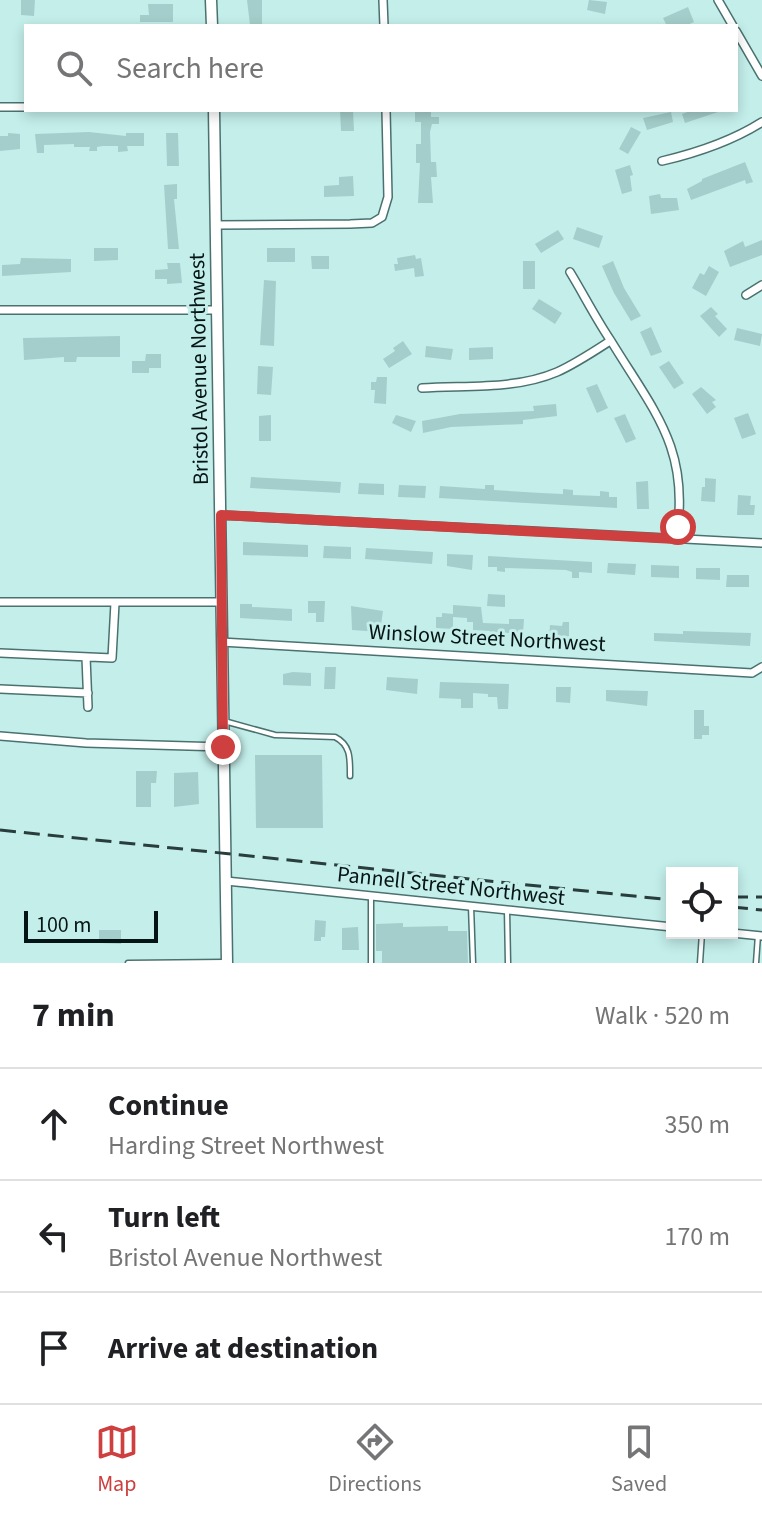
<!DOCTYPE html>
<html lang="en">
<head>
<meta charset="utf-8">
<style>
  body { margin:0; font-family:"Source Sans 3",sans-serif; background:#f6f6f6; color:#202124 }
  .controls { position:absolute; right:24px; bottom:24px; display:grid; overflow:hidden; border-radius:0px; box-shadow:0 4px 12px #0003 }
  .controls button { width:72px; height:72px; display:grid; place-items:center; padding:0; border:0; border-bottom:2px solid #e0e0e0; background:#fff; color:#202124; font:40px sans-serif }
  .scale { position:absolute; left:24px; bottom:20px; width:134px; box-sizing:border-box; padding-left:8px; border:4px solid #051414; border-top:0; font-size:22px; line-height:28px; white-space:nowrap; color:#051414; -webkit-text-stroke:6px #c3eeea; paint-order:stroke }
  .stop { position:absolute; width:24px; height:24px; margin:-18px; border:6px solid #ce3f3f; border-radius:50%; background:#fff }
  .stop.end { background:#ce3f3f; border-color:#fff; box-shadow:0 2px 8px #0008 }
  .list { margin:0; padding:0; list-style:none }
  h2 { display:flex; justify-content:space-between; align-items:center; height:104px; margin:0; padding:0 32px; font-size:34px }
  h2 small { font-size:26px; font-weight:400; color:#757577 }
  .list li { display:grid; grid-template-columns:52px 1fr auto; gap:24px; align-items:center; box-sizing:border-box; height:112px; padding:0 32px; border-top:2px solid #e0e0e0 }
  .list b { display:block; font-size:30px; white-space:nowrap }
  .list p { margin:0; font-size:26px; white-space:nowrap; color:#757577 }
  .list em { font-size:26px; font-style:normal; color:#757577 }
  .icon { flex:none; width:44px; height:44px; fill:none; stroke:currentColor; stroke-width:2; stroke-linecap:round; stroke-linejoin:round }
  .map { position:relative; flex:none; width:762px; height:963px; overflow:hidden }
  .search { position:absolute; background:#fff; box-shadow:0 4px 12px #0003; left:24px; right:24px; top:24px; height:88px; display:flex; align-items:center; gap:20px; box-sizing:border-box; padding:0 28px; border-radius:0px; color:#757577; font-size:30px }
  .sheet { height:440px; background:#fff }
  nav { display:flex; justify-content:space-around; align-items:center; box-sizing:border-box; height:112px; border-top:2px solid #e0e0e0; background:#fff; font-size:22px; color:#757577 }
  nav a { display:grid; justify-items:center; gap:4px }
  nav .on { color:#ce3f3f }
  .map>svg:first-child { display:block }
  .building { fill:#a4cecb }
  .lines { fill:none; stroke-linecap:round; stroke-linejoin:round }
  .lane-casing { stroke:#4a716f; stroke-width:7 }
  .street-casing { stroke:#4a716f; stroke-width:10 }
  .secondary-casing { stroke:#4a716f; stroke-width:13 }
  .lane { stroke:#fff; stroke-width:4 }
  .street { stroke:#fff; stroke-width:7 }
  .secondary { stroke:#fff; stroke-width:10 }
  .rail { stroke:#293d3c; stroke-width:3; stroke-dasharray:16 8; stroke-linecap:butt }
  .route { stroke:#ce3f3f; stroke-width:10 }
  .labels { text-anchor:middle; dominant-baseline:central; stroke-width:6; stroke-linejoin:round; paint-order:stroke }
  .street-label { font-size:22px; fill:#051414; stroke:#c3eeea }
</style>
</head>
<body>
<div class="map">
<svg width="762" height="963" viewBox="0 0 762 963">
  <rect width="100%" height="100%" fill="#c3eeea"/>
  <!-- building -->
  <path class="building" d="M21 0H35L34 16 21 15Z
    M247 0H262V25H250Z
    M589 0 607 2 605 14 587 10Z
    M148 4H173V22H140V15H149Z
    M688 7 694 22 685 26H667L663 18Z
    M340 110H353L354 131H341Z
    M415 110H431V117H439V124H432L430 132 431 162H436L437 177H431L433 203H418L420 163H416V144H421V122H415Z
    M693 110H721V111L685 123 682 114Z
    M671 112 673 122 647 130 643 118Z
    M631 127 641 132 628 154 619 149Z
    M89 132 126 136V133H144V146H127L128 151 118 152V146H103L97 147V151H89L90 147H74V144L44 145V153H37L35 134Z
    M8 133 20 134V149L0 151V136H8Z
    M166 133H178L179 166H167Z
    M745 162 753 182 746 184 745 180 691 200 687 189 702 181V179Z
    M630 165 633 175 630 176 632 191 622 194 615 170Z
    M353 176 354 196 324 197V186L339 185V177Z
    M177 184V199H174L179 249H168L164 185Z
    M660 194 661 198H677L679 210 651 214 649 196Z
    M577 227 603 236 599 248 573 239Z
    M558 230 564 239 541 253 535 244Z
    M762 240V255L730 267 724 251 743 241 745 247Z
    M94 248H118V260L94 261Z
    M267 248H295V262H267Z
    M415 255 416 259 421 258 424 276 415 277 414 268 395 271 394 264H398L397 258Z
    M311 256H329V269H312Z
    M21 258 71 259V272L2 276V265L20 264Z
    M523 261H535V289H523Z
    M613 261 624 288 641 316 631 321 614 293 602 266Z
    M167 263H180L182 283 167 284V279H155V270L168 269Z
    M709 266 719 272 706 296 692 288 700 273 704 275Z
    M264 280 276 281 274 346 260 345Z
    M539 299 562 313 555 324 532 309Z
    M711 307 718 314 715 316 727 329 719 337 700 316Z
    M651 327 662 352 651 356 640 332Z
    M737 328 762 334 760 346 734 340Z
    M120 336V357H77L76 362H64V357L24 360 23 338Z
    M403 341 412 354 389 368 383 359 395 351 393 348Z
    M426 346 453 349 451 360 425 357Z
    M493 347V359L469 360V348Z
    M146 354H161V368H149V373H132V361H145Z
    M669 361 684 383 674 389 659 367Z
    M258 366 273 367 271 395 257 394Z
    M377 377H387L386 404 374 403 375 390H371V382H376Z
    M597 384 608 408 597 413 586 388Z
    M701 387 716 400 712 402 716 407 707 414 692 394Z
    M556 404 557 416 523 420V424L451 427 423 433 422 421 460 414 534 411 533 406Z
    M748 413 756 434 742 439 734 418Z
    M625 414 636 439 626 443 614 418Z
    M271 415V441H259V416Z
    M396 415 416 421 411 432 392 423Z
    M251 477 341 482 340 493 250 488Z
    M705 478 716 479 715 502 701 501 702 487H705Z
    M648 481 649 509H637L636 482Z
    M359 483 384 484V495L358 494Z
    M399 485 426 486 425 498 398 497Z
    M485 485H494V490L541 493 563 494V489L573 490V495L600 496V491L609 492V497H617V508L439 498 440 486 485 489Z
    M738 495 751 496 750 505H755L754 515H737Z
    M243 542 308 545V557L243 555Z
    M324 546 351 547V559L323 558Z
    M366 548 433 552 432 564 365 559Z
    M447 554 473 555 472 570 447 566Z
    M488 556 592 562V573L579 572V578H572V572L566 570 505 568V572L497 571V567H488Z
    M608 563 636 564 635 575 607 573Z
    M651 565 679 566V578L651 577Z
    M696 568H720V580L696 579Z
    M727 575H749V587H726Z
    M488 594 505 595V607L487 606Z
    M308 601H325L324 622H316V613H308Z
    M240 604H252V607L292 609V621L240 618Z
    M453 605 481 607 483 623 509 624V619H524L523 633H498V636H490V631L473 630V622H467V618L453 617V629L436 628V617H442V613L453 614Z
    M351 606 383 611 380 632 352 630Z
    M563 622H569V639H549L550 625 562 626Z
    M683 631 751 633 750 646 654 641V633L683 634Z
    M325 667H336L335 689H324Z
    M293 672 311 673V686L283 685V674Z
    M387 677 418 679 417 694 386 690Z
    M440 682 509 684 508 709H498L497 697H488V694L473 693V708H461V699L439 698Z
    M556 687H571L570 703 556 702Z
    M606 690 648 691 647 706 606 701Z
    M694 710H704V726H709V735H702V739H694Z
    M255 755H322L323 828H256Z
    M136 771H157L156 783H151V807H136Z
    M198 772 199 804 174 807V773Z
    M315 920 326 921 325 937H321V941H314Z
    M403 923V927L448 926V931H467L468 963H382V951H376V924Z
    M358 927 359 950H342V928Z
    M99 930H121V944L99 943Z"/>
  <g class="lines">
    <!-- lane casing -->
    <g class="lane-casing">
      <path id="lane" d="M224 721 275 735 335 737C351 745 350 759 350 776
        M371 897V963
        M471 906 473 963
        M507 910 508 963
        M128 963 225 962
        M700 963 702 933
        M756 963 758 935"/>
    </g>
    <!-- street casing -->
    <g class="street-casing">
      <path id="street" d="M383 0 384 26
        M718 0 733 26
        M736 31 762 76
        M0 107H26
        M662 161C696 153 732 141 762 122
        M216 225 350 224 372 223 382 217 388 197 386 110
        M570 272C584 295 596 319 611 341 655 413 691 450 676 539
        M746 295 762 285
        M0 310H218
        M422 388C466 385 515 390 557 372 575 364 593 352 610 341
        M221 515 762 543
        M0 602H220
        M221 642 752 673 762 667
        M0 653 112 658 115 603
        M86 657 88 707
        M0 689 88 693
        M0 736 86 743 223 747
        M226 881 672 927
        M732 933 762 936"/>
    </g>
    <!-- secondary casing -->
    <g class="secondary-casing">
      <path id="secondary" d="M211 0 212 26
        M214 110 227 963"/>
    </g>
    <!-- lane -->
    <use href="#lane" class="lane"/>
    <!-- street -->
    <use href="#street" class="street"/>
    <!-- secondary -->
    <use href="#secondary" class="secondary"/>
    <!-- rail -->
    <path class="rail" d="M0 830 672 900
      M732 897H762
      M732 907 762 910"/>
  </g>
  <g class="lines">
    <!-- route -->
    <path class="route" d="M223 747 221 515 676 539 678 527"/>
  </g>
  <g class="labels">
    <!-- street labels -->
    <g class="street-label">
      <text transform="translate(199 369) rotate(-91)">Bristol Avenue Northwest</text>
      <text transform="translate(487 638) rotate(3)">Winslow Street Northwest</text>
      <text transform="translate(451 886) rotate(6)">Pannell Street Northwest</text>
    </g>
  </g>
</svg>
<div class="controls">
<button><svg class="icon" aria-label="locate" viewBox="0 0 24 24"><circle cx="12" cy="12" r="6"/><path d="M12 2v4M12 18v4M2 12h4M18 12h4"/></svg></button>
</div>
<div class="scale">100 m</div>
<div class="stop" style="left:678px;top:527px"></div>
<div class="stop end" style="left:223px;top:747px"></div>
<div class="search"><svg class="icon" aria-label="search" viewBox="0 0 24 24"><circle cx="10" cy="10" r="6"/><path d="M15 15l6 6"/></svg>Search here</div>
</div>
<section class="sheet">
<h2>7 min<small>Walk · 520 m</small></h2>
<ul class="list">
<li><svg class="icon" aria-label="ahead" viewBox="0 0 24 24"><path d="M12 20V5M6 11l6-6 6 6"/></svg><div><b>Continue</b><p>Harding Street Northwest</p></div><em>350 m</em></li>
<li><svg class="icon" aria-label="left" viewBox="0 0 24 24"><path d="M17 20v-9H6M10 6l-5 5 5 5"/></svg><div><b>Turn left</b><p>Bristol Avenue Northwest</p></div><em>170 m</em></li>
<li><svg class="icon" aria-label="arrive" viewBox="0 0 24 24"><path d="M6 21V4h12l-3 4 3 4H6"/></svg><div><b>Arrive at destination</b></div></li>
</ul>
</section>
<nav>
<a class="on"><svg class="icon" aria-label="map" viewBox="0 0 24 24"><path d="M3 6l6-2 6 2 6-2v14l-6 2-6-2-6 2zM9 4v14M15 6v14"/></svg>Map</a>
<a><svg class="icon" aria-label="directions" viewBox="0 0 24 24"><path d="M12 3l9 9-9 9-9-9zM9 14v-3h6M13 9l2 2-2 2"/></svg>Directions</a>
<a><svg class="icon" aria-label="saved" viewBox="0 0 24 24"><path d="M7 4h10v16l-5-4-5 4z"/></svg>Saved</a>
</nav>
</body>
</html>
